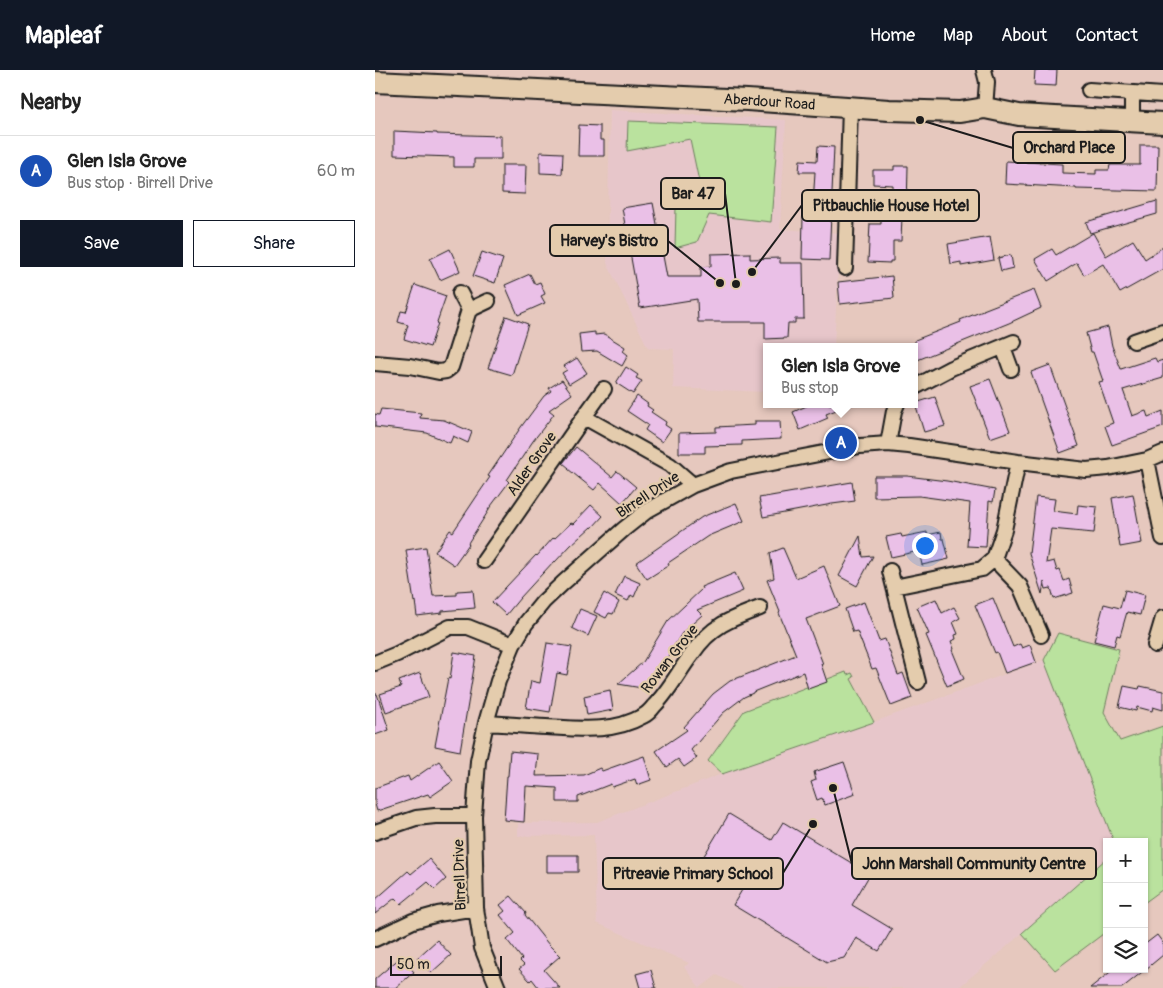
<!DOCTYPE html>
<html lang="en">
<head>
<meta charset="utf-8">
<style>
  body { margin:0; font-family:Pangolin,sans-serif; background:#f2f2f2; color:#222 }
  .controls { position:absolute; right:15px; bottom:15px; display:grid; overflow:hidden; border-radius:0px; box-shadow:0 1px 4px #0004 }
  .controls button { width:45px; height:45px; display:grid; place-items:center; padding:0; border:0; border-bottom:1px solid #e0e0e0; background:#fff; color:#222; font:25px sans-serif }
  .scale { position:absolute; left:15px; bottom:12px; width:112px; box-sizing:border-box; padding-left:5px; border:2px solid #1c1c1c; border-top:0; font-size:14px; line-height:18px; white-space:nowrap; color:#1c1c1c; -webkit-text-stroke:4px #e4ccad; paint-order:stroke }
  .you { position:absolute; left:549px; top:475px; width:18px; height:18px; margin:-12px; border:4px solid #fff; border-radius:50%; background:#1a73e8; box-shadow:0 0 0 8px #1a73e833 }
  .badge { display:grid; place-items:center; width:32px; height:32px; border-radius:50%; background:#111827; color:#fff; font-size:16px; font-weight:700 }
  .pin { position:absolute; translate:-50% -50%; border:2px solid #fff; box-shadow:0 1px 5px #0006 }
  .popup { position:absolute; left:388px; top:273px; width:155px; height:65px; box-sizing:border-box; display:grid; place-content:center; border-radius:0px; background:#fff; filter:drop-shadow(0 1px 4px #0005); font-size:16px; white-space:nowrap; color:#767676 }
  .popup b { font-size:19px; color:#222 }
  .popup::after { content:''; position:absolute; left:50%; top:100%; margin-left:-10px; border:10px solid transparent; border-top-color:#fff }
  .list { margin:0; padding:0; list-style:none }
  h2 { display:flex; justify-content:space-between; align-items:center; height:65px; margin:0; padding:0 20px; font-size:21px }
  h2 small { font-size:16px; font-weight:400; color:#767676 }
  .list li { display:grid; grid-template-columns:32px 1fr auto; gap:15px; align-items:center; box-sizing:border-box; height:70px; padding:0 20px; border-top:1px solid #e0e0e0 }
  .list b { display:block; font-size:19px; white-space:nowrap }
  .list p { margin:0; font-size:16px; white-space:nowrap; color:#767676 }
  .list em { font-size:16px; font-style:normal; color:#767676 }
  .actions { display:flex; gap:10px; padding:15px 20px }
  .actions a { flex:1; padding:11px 0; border:1px solid #111827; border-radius:0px; text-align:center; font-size:18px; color:#111827 }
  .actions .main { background:#111827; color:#fff }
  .icon { flex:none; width:28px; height:28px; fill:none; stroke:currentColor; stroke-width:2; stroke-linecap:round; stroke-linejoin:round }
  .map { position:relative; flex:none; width:788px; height:918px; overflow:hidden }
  header { display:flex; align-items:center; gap:30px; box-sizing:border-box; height:70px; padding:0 25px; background:#111827; color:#fff }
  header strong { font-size:24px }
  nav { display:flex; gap:28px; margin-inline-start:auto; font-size:18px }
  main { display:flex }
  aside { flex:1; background:#fff }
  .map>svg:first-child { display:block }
  .built { fill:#e7c6ca }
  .green { fill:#bae29e; stroke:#6b7f5d }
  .building { fill:#eac0e7; stroke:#1c1c1c }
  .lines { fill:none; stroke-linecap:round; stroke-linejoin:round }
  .minor-casing { stroke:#1c1c1c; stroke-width:18 }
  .secondary-casing { stroke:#1c1c1c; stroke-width:24 }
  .minor { stroke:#e4ccad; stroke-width:14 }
  .secondary { stroke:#e4ccad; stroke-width:20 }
  .labels { text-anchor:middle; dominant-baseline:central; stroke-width:4.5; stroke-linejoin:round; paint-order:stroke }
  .street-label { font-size:15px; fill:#1c1c1c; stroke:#e4ccad }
  .leader { fill:none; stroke:#1c1c1c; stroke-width:2 }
  .callout-dot { fill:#1c1c1c; stroke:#e4ccad; stroke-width:2 }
  .callout { fill:#e4ccad; stroke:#1c1c1c; stroke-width:2 }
  .callout-label { font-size:16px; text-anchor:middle; font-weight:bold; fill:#1c1c1c }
</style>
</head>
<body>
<header>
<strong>Mapleaf</strong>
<nav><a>Home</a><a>Map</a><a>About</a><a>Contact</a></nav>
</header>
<main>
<aside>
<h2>Nearby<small></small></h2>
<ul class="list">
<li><span class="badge" style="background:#1a4fb4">A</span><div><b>Glen Isla Grove</b><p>Bus stop · Birrell Drive</p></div><em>60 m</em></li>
</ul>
<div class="actions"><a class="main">Save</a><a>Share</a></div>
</aside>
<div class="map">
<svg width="788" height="918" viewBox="0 0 788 918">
  <rect width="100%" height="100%" fill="#e6c8be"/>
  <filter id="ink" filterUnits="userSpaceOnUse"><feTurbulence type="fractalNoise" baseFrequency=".02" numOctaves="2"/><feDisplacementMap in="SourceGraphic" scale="10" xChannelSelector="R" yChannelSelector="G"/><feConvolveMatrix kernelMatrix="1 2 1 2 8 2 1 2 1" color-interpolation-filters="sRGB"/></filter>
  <g filter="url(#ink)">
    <!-- built -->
    <path class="built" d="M235 40 411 50 405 159 465 163 459 277H392V322L298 318 299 279 273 278 232 193Z
      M669 590 739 772H732V788L644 866 583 918H368L342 905 325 918 309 897 314 893 222 853 219 765 143 766V753L222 752 347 704 499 652Z"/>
    <!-- green -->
    <path class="green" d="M253 51 403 57 396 152 334 145 322 172 300 178 301 136 326 121 315 69 252 81Z
      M683 563 744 579 729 642 745 671 788 656V819L769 833V772H739L669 590Z
      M471 602 472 605 477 603 479 607 476 609 499 652 347 704 333 691 369 641Z
      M732 788V861L680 900 647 863Z"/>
    <!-- building -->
    <path class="building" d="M660 0H682L681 16 659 15Z
      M204 55 225 56V70H229V86H203Z
      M19 61 62 63V64L126 66V89H99V97H79V87L19 85Z
      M765 75H783L782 121 701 119V118L630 114 631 91 687 94V103L721 104V100H734L735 95H765Z
      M443 76 459 77 454 190 427 189 428 147 435 148 436 135H438L440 102H424L425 90 442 91Z
      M165 82 188 83 187 104 165 103Z
      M127 95H151L150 124 127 123Z
      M519 96H533L532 139H518V115L498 114V100H519Z
      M782 131V144L715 163 711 152Z
      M278 133 292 207H326V197L336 196V184L375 183V189L405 188V193H428L429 249H420V253H413L412 268 390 269V252H323L322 229 265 238 247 138Z
      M506 145 527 146 526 171H518V191H515V193L493 192 495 154H506Z
      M718 163 731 186 758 170 770 189 788 177V199L745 223 728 194 709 205 702 193 673 211 660 189 677 179 681 185Z
      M615 167 619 190 586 196V192L576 194 573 174Z
      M75 179 85 201 65 210 55 189Z
      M107 182 128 189 120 213 98 206Z
      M636 185 638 198 626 201 623 188Z
      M155 204 160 214 165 212 170 224 166 226 170 233 143 245 130 215Z
      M517 206 519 228 465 234 463 212Z
      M40 215 71 226 62 252 63 253 55 277 29 269 33 255 23 252 26 241 31 242Z
      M659 220 666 238 634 253 540 291V270L586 252 585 250 608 241V240Z
      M131 246 153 254 137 305 113 298Z
      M733 257 737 276 746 299 780 288 782 292 788 290V308L748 320 757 346 771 341 773 347 788 341V357L737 375 730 356 738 353 724 312 728 311 718 282H716L711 263Z
      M220 262V265L229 264 250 277 248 281 253 285 247 296 222 281 206 282 204 264Z
      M202 288 212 303 194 314 187 303 192 300 189 296Z
      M675 295 704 376 685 383 656 302Z
      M251 297 263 305 261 308 267 311 258 324 241 313Z
      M615 309 635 361 615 368 595 316Z
      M187 310 197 324 174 340 179 344 158 371 132 410 134 412 113 440H114L93 473 94 474 79 495 60 482 75 460 78 462 102 426 115 407 113 406 146 357 169 326 176 321 174 318Z
      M262 326 273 334 272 336 278 340 276 342 291 352 290 355 296 359 287 372 270 360 273 355 252 341Z
      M560 327 570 356 549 362 540 333Z
      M436 334H474V335L451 344 453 348 425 360 418 342Z
      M6 339 46 343 45 348 69 350 97 362 93 373 78 366 75 373 52 363 0 357V344L4 345Z
      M380 351H405L406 369 367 371V375L330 376V383H304V363L341 362V357L380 355Z
      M201 377 237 407 242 401 261 417 247 433 225 413 219 420 193 399 194 398 188 393Z
      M499 406H532L572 411 620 420 618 432 614 431 611 477 592 476 595 433 544 426 499 427Z
      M477 412 480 431 457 434 388 447 384 428Z
      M758 424 767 473 745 477 737 428Z
      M661 427 680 429 678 441 702 444 703 435 722 437 719 463 676 459 671 493 679 491 682 501 685 500 689 511 694 509 698 523 679 529 676 518 671 519 669 512 667 524 654 483Z
      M361 433 369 451 333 466 293 493 294 495 272 509 261 493 327 447Z
      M216 435 228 446 217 458 216 457 196 475 180 492 179 491 145 528 131 545 117 532 161 485 162 486 178 468 179 469 196 453 198 454Z
      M552 462V465L566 462 567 469H569L574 489 547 495 544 481 516 487 511 467 526 464 527 467Z
      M485 466 488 487 498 486 482 516 464 506Z
      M51 477 58 526 82 525V521L98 520 100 538 67 541V543L42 546 40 531 39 532 31 480Z
      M408 478 421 508 449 496 465 536 431 549 448 594H446L452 612 433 619 428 602 378 622V623L369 627 348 643 316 680 322 688 309 697 303 689 292 697 281 681 312 660 309 657 338 624 355 611 421 585 404 543 405 542 392 510 399 508 395 483Z
      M360 503 368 521 322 540 327 545 307 563 283 603 267 618 243 614 268 592 293 551 327 519 326 517Z
      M249 506 265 513 259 527 256 525 253 531 240 525Z
      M750 520 770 525 765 545 752 542 745 566 742 565 739 576 719 571 729 534 745 538Z
      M229 523 244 532 238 544 234 543 231 548 219 542Z
      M618 528 638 577 645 574 647 578 655 575 661 592 630 603 622 582 620 583 600 535Z
      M561 529 567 543 579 537 585 548 578 552 583 564 580 565 581 569 576 571 579 579 577 580 589 609 572 616 551 565 554 564 542 537Z
      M489 532 504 571 510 569 523 605 528 603 537 628 516 636 501 598 497 599 482 561 478 562 470 539Z
      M205 539 222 546 213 566 197 558Z
      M172 573 197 577 192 605 182 603 175 642 151 638 156 611 165 613Z
      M79 582 101 586 85 681 60 676 73 608 75 609Z
      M45 603 54 627 11 642 5 624 26 617 24 611Z
      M749 616 764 619 765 616 788 621V640L778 637 777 641 762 637 761 641 744 637Z
      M235 620 238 640 212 645 209 626Z
      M0 624H2L14 660 0 665Z
      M135 681 163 684 161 706 209 705 225 698 227 701 269 686 276 710 262 715 260 709 237 717 236 714 203 727V732H182V718L151 716 149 752 129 750 132 706H133Z
      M64 691 78 711 55 727 53 724 2 741 0 734V718L33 706 35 711Z
      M469 692 480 724 450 735 447 728 442 730 436 712 441 710 439 702Z
      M354 744 397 770 408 752 495 804 477 835 517 859 504 881 481 868 469 888 452 892 358 835 370 815 327 789Z
      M172 785H203V802H172Z
      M54 789 71 809 60 819 53 812 26 834 20 828 0 844V830L33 801 36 804Z
      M136 826 151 843 150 845 174 875 185 886 169 900 185 918H164L157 909 155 911 144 899 149 895 145 891 147 889 132 870 140 863 125 845 130 841 125 835Z
      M782 865 788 873V885L771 899 747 918H715L739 899H769V875Z
      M62 870 76 885 56 903 42 888Z
      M26 887 39 902 20 918H0V909Z
      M276 900 281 918H265L261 904Z"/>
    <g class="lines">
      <!-- minor casing -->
      <g class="minor-casing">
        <path id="minor" d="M609 0 612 12 610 38
          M714 20 788 25
          M757 51V23
          M470 198 475 37
          M94 240 113 231
          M759 271 788 261
          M628 277 636 299
          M0 293 35 296 64 302 71 301 76 297 94 240 85 223
          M540 317 576 298 639 272
          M209 347 229 319
          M513 374 519 341 522 334
          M772 390 788 468
          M619 489 645 516 666 565
          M109 491 209 347 295 395 318 415
          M515 501 519 517
          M780 575 788 548
          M0 593 22 584 75 557H93L138 575
          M543 612 519 517 607 499 619 489 629 460 643 392
          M111 653C131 654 151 656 171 657 205 659 238 663 268 646 272 644 276 640 279 636 294 621 304 601 317 584 336 556 355 549 385 538
          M0 762 41 748 60 746H99
          M0 869 38 851 63 844 101 838
          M123 918 107 878 101 838 99 746 103 691 111 653 123 611 138 575 151 553 168 532 188 513 249 459 273 440 318 415 356 401 485 376 513 374 534 376 643 392 711 400 733 398 772 390 788 383"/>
      </g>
      <!-- secondary casing -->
      <g class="secondary-casing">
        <g id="secondary">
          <path id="s1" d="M0 12 372 30 514 40 585 42 610 38 644 45 788 53"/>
        </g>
      </g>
      <!-- minor -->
      <use href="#minor" class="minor"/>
      <!-- secondary -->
      <use href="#secondary" class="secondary"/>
    </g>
  </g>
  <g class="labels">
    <!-- street labels -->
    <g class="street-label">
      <text stroke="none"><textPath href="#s1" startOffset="395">Aberdour Road</textPath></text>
      <text transform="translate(157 394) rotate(-55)">Alder Grove</text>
      <text transform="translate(273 425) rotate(-33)">Birrell Drive</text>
      <text transform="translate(295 589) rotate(-52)">Rowan Grove</text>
      <text transform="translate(85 805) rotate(-92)">Birrell Drive</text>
    </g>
  </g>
  <!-- callouts -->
  <path class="leader" d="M545 50L638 78M361 214L350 123M377 202L427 135M345 213L293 171M458 718L477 794M438 754L408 803"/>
  <g class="callout-dot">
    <circle cx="545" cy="50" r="5"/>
    <circle cx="361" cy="214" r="5"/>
    <circle cx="377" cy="202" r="5"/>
    <circle cx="345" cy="213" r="5"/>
    <circle cx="458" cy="718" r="5"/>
    <circle cx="438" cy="754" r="5"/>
  </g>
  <g class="callout">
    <rect x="638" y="62" width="112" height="31" rx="5"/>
    <rect x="286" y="108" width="64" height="31" rx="5"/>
    <rect x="427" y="120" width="177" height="31" rx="5"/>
    <rect x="175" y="155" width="118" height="31" rx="5"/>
    <rect x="477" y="778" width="244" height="31" rx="5"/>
    <rect x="228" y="788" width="180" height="31" rx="5"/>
  </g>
  <g class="callout-label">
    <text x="694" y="83">Orchard Place</text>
    <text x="318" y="129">Bar 47</text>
    <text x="516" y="141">Pitbauchlie House Hotel</text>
    <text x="234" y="176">Harvey's Bistro</text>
    <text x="599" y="799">John Marshall Community Centre</text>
    <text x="318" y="809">Pitreavie Primary School</text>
  </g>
</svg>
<div class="controls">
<button>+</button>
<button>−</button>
<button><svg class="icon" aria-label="layers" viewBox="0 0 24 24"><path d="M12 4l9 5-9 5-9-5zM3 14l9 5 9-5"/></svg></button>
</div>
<div class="scale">50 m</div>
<div class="you"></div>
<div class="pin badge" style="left:466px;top:373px;background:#1a4fb4">A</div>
<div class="popup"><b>Glen Isla Grove</b>Bus stop</div>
</div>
</main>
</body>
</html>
